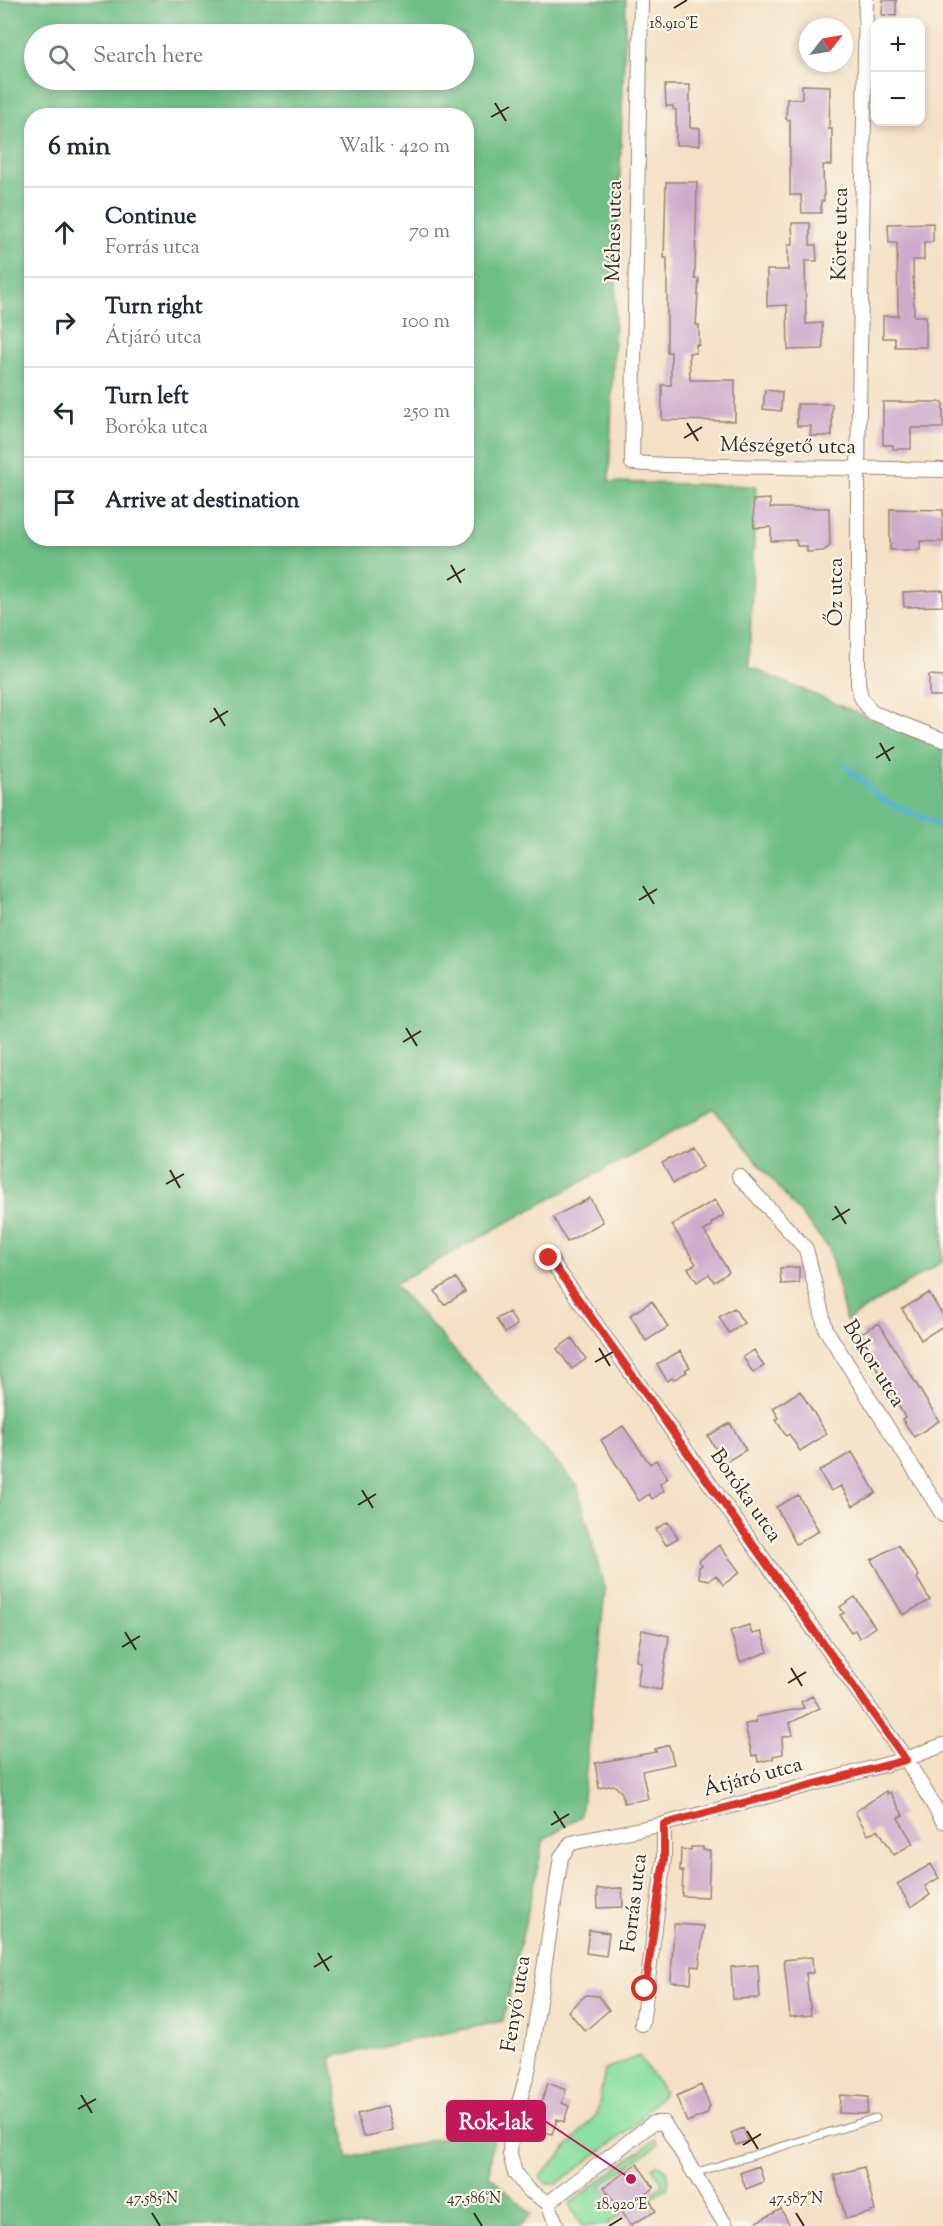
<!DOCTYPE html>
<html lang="en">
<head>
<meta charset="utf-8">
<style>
  body { margin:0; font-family:"Sorts Mill Goudy",serif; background:#f2f2f3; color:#1f2937 }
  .controls { position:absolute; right:18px; top:18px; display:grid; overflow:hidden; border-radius:12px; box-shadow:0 3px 9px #0003 }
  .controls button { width:54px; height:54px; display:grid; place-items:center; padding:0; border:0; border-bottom:2px solid #e0e1e3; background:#fff; color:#1f2937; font:30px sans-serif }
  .compass { position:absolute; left:799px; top:18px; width:54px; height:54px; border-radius:50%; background:#fff; box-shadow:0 3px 9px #0003; rotate:59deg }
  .stop { position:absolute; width:18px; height:18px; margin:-14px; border:4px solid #d93025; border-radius:50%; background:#fff }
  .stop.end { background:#d93025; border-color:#fff; box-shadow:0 2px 6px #0008 }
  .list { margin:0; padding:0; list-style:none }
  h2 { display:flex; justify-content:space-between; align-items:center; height:78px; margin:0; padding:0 24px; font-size:26px }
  h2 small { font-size:20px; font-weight:400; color:#747a83 }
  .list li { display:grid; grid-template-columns:39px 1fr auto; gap:18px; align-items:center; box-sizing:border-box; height:90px; padding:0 24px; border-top:2px solid #e0e1e3 }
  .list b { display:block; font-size:22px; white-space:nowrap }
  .list p { margin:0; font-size:20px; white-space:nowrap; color:#747a83 }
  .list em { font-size:20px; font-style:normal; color:#747a83 }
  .icon { flex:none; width:33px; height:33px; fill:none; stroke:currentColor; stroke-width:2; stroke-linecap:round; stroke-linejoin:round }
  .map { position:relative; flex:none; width:943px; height:2226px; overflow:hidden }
  .search { position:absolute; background:#fff; box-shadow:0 3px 9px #0003; left:24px; top:24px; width:450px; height:66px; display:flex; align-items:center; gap:15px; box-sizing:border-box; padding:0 21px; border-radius:33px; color:#747a83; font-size:22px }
  .panel { position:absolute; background:#fff; box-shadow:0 3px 9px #0003; left:24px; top:108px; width:450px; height:438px; border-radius:24px }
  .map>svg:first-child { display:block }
  .green { fill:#8bdfa1; stroke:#638460; stroke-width:1.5 }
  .forest { fill:#70be87; stroke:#567452; stroke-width:1.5; fill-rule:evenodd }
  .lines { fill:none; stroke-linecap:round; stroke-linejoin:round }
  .stream { stroke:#59b4d7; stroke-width:5 }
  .building { fill:#ceabcc }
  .lane-casing { stroke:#988572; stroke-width:9 }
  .street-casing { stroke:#988572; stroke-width:16 }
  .lane { stroke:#fff; stroke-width:7 }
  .street { stroke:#fff; stroke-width:14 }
  .route { stroke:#d93025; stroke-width:8 }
  .ticks { fill:none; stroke:#3b2a1e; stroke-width:2 }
  .labels { text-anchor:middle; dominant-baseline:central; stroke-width:4.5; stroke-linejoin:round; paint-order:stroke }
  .street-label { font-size:21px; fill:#3b2a1e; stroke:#fbf7ec }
  .ticks-label { font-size:15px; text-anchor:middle; fill:#3b2a1e; stroke:#fbf7ec; stroke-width:4.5; stroke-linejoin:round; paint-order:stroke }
  .leader { fill:none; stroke:#c2185b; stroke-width:2 }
  .callout-dot { fill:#c2185b; stroke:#fbf7ec; stroke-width:2 }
  .callout { fill:#c2185b; stroke:#c2185b; stroke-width:2 }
  .callout-label { font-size:22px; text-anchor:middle; font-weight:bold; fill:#fff }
</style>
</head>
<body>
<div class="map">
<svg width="943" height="2226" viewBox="0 0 943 2226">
  <rect width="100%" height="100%" fill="#fbf7ec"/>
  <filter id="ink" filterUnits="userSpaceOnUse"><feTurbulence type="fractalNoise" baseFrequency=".0167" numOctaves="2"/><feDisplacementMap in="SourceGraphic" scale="12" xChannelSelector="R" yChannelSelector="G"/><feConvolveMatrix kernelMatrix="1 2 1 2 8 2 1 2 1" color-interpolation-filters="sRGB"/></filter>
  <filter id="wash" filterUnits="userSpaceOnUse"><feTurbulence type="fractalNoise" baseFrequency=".008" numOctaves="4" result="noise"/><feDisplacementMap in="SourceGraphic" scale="24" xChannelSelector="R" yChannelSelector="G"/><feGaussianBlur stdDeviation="1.35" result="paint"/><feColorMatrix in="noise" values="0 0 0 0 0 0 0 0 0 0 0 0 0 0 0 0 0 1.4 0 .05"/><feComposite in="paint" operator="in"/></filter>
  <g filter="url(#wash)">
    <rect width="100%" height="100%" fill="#f4e0c5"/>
    <!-- green -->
    <path class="green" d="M639 2056 664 2092 631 2129 556 2184H547L540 2177 597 2114 605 2070Z
      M655 2139 658 2144 601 2186 620 2213 640 2200 642 2203 604 2226H582L569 2204Z
      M657 2164C667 2168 670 2176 668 2187L651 2198 649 2194 660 2186 662 2182 652 2168Z"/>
    <!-- forest -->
    <path class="forest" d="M0 0H626L609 482 756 486 749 667 943 749V1261L846 1321 829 1248 714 1110 394 1284 577 1485 605 1591 581 1816 544 1839 503 2021 331 2057 348 2158 494 2127 489 2175 531 2214 519 2226H0ZM34 34H464V80H34ZM32 116H466V538H32Z"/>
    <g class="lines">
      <!-- stream -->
      <path class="stream" d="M845 765 882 800 943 826"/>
    </g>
    <g id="blocks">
      <!-- building -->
      <path class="building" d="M883 0H896V16L882 15Z
        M665 85H690V128H700V145H676V110L673 109V106H666Z
        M802 85 830 86 829 129H832V165H823L824 201H821V213H802L801 195H790V120L786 119 787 99H802Z
        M666 182H697L695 272V279H699L696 325H699V345L696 344V353H689L690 380H735V421L662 420V385H671V352H667V258H664Z
        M792 223H810V245H816L817 261H805L806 324 822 323 823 349 788 350 787 305 767 306V270H788V245H793Z
        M933 223V242H924V260H913L914 316H926V347H895V338H883V316H898L897 243H889L888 224Z
        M765 390 782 392 781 411 763 409Z
        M883 402H943V428H911V449H893V445H883Z
        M797 404H832V436H810L811 426H797Z
        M770 499V508H829L830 546 823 551 807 552V546H797L796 540 771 541V527L754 528 753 500Z
        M890 509 943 510V542L920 541V550H890Z
        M943 590V606L904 607 903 592Z
        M929 675 943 676V696H929Z
        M692 1147 703 1167 673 1183 662 1163Z
        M590 1198 603 1222 567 1242 553 1217Z
        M715 1200 724 1215 711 1223 712 1226 704 1231 729 1272 714 1282 709 1274 697 1282 688 1268 696 1264 672 1225Z
        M799 1267V1283L781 1284 780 1268Z
        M456 1278 465 1292 444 1305 435 1291Z
        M929 1293 943 1316V1326L921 1340 902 1309Z
        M652 1301 668 1327 646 1341 630 1315Z
        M734 1308 744 1323 729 1333 719 1317Z
        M509 1312 517 1325 505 1333 496 1319Z
        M879 1323 939 1421 914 1437 902 1419 905 1417 869 1355 873 1353 861 1333Z
        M572 1338 586 1359 572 1369 557 1349Z
        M754 1350 764 1366 753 1373 743 1357Z
        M680 1351 690 1367 685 1370 687 1372 673 1380 672 1378 667 1381 657 1364Z
        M800 1391 827 1434 800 1451 789 1434 786 1436 776 1420 779 1418 773 1408Z
        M730 1423 746 1450 724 1463 708 1436Z
        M623 1426 650 1464 656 1460 668 1478 660 1484 664 1491 652 1499 649 1494 639 1501 601 1440Z
        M852 1452 876 1493 853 1506 841 1486 831 1491 819 1471Z
        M798 1495 819 1531 796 1544 776 1507Z
        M668 1522 678 1538 666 1545 656 1529Z
        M719 1545 740 1572 723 1585 716 1575 709 1580 699 1578V1567L702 1565 699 1561Z
        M898 1545 919 1576 917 1578 930 1600 903 1615 871 1560Z
        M855 1597 875 1627 859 1638 855 1630 851 1632 840 1615 844 1613 840 1607Z
        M749 1625 752 1634 761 1632 768 1652 740 1662 730 1631Z
        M642 1630 669 1636 661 1690 637 1686 641 1662 636 1661Z
        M812 1696 820 1708 790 1723 793 1735 782 1737 783 1754 773 1756V1759L758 1762 757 1755 752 1756 745 1724 756 1722V1717L804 1708 801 1702Z
        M669 1745 674 1764 642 1771 648 1799 624 1803 622 1793 614 1785 599 1788 595 1763 656 1752 655 1749Z
        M886 1791 887 1794 890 1792 903 1815 898 1818 913 1843 894 1855 878 1829 868 1835 855 1812Z
        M691 1847H703V1850L710 1851 708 1897 682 1896 683 1871H680L681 1849 691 1850Z
        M931 1864 939 1878 925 1886 930 1895 911 1907 897 1884Z
        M622 1888 623 1907 598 1908 597 1889Z
        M674 1924 704 1926 699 1967 692 1966 691 1983 671 1982Z
        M589 1930 609 1933 606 1956 586 1953Z
        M812 1957 813 1973H806L811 2015 790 2017 784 1960Z
        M758 1965 760 1998 733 1999 731 1967Z
        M586 1995 598 1996 609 2010 585 2031 568 2011Z
        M548 2083 566 2090 562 2103 569 2106 564 2122 557 2119 552 2134 533 2128Z
        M701 2085 710 2106 707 2114 687 2122 676 2096Z
        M840 2095 868 2097 867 2114 839 2113Z
        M469 2099 478 2114 459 2125 449 2107 461 2100 462 2103Z
        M387 2106 393 2130 363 2137 357 2114Z
        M743 2128 748 2141 736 2145 731 2133Z
        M637 2164 654 2188 646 2194 656 2211 631 2225 604 2187Z
        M759 2166 764 2182 746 2189 740 2173Z
        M864 2167 875 2211 846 2219 834 2175Z
        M781 2209 790 2226H750Z"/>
    </g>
  </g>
  <g filter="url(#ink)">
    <use href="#blocks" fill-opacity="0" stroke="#988572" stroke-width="1.5"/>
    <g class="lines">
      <!-- lane casing -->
      <g class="lane-casing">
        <path id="lane" d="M694 2173 876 2118"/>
      </g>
      <!-- street casing -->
      <g class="street-casing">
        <path id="street" d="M641 0 632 463 666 465 943 470
          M866 0 858 469V684L861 697 871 712 943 740
          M739 1176 806 1249 826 1330 943 1515
          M549 1258 906 1759 943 1821
          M642 2024 664 1859V1824
          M548 2203 653 2123H664L726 2226
          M557 2226 548 2203 527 2189 515 2173 510 2154 511 2132 529 2067 561 1857 571 1843 664 1824 906 1759 943 1745"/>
      </g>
      <!-- lane -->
      <use href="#lane" class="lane"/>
      <!-- street -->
      <use href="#street" class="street"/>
    </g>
  </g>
  <g class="lines" filter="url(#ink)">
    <!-- route -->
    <path class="route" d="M549 1258 906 1760 664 1824V1859L645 1989"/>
  </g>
  <!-- ticks -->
  <path class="ticks" d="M674 8 687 0M495 103 506 121M491 117 509 107M687 423 698 441M684 438 702 427M451 565 461 583M447 580 465 569M214 708 225 726M210 722 228 711M880 743 890 761M876 758 894 747M643 886 654 904M639 900 657 889M406 1028 417 1046M403 1042 421 1031M170 1170 180 1188M166 1184 184 1174M835 1206 846 1224M832 1220 850 1209M599 1348 610 1366M595 1362 613 1352M362 1490 373 1508M358 1505 376 1494M125 1632 136 1650M122 1647 140 1636M791 1668 802 1686M788 1683 806 1672M554 1811 565 1828M551 1825 569 1814M318 1953 329 1971M314 1967 332 1956M81 2095 92 2113M78 2109 96 2099M747 2131 758 2149M743 2145 761 2134M152 2213 160 2226M474 2213 482 2226M796 2213 804 2226M609 2226 622 2218"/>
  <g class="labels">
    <!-- street labels -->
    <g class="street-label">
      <text transform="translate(615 231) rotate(-89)">Méhes utca</text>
      <text transform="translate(841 234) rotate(-89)">Körte utca</text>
      <text transform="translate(788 447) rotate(1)">Mészégető utca</text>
      <text transform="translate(837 592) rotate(-90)">Őz utca</text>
      <text transform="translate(873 1364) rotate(58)">Bokor utca</text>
      <text transform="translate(745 1496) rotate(55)">Boróka utca</text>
      <text transform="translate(753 1778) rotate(-15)">Átjáró utca</text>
      <text transform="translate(635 1903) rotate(-83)">Forrás utca</text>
      <text transform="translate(517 2004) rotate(-81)">Fenyő utca</text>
    </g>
  </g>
  <g class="ticks-label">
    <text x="674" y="28">18.910°E</text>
    <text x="152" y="2203">47.585°N</text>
    <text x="474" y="2203">47.586°N</text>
    <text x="796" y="2203">47.587°N</text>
    <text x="622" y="2209">18.920°E</text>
  </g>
  <!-- callouts -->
  <path class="leader" d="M631 2179L545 2121"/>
  <circle class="callout-dot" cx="631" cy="2179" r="6"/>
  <rect class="callout" x="447" y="2101" width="98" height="40" rx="6"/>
  <g class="callout-label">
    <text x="496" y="2129">Rok-lak</text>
  </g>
</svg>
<div class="controls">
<button>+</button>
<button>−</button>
</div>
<svg class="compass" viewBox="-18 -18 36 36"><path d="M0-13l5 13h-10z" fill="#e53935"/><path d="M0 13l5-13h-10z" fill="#747a83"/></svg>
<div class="stop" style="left:645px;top:1989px"></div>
<div class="stop end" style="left:549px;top:1258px"></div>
<div class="search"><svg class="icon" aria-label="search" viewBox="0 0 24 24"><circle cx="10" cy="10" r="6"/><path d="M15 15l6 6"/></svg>Search here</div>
<section class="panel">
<h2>6 min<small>Walk · 420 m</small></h2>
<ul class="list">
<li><svg class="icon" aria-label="ahead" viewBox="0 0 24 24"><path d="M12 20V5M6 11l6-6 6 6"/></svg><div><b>Continue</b><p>Forrás utca</p></div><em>70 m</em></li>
<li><svg class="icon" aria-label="right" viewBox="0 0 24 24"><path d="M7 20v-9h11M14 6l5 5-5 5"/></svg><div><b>Turn right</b><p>Átjáró utca</p></div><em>100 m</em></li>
<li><svg class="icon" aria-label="left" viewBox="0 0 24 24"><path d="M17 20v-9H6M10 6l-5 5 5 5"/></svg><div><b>Turn left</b><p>Boróka utca</p></div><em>250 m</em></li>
<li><svg class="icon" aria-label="arrive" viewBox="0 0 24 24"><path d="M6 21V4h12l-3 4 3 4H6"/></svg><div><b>Arrive at destination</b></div></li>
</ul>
</section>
</div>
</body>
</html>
